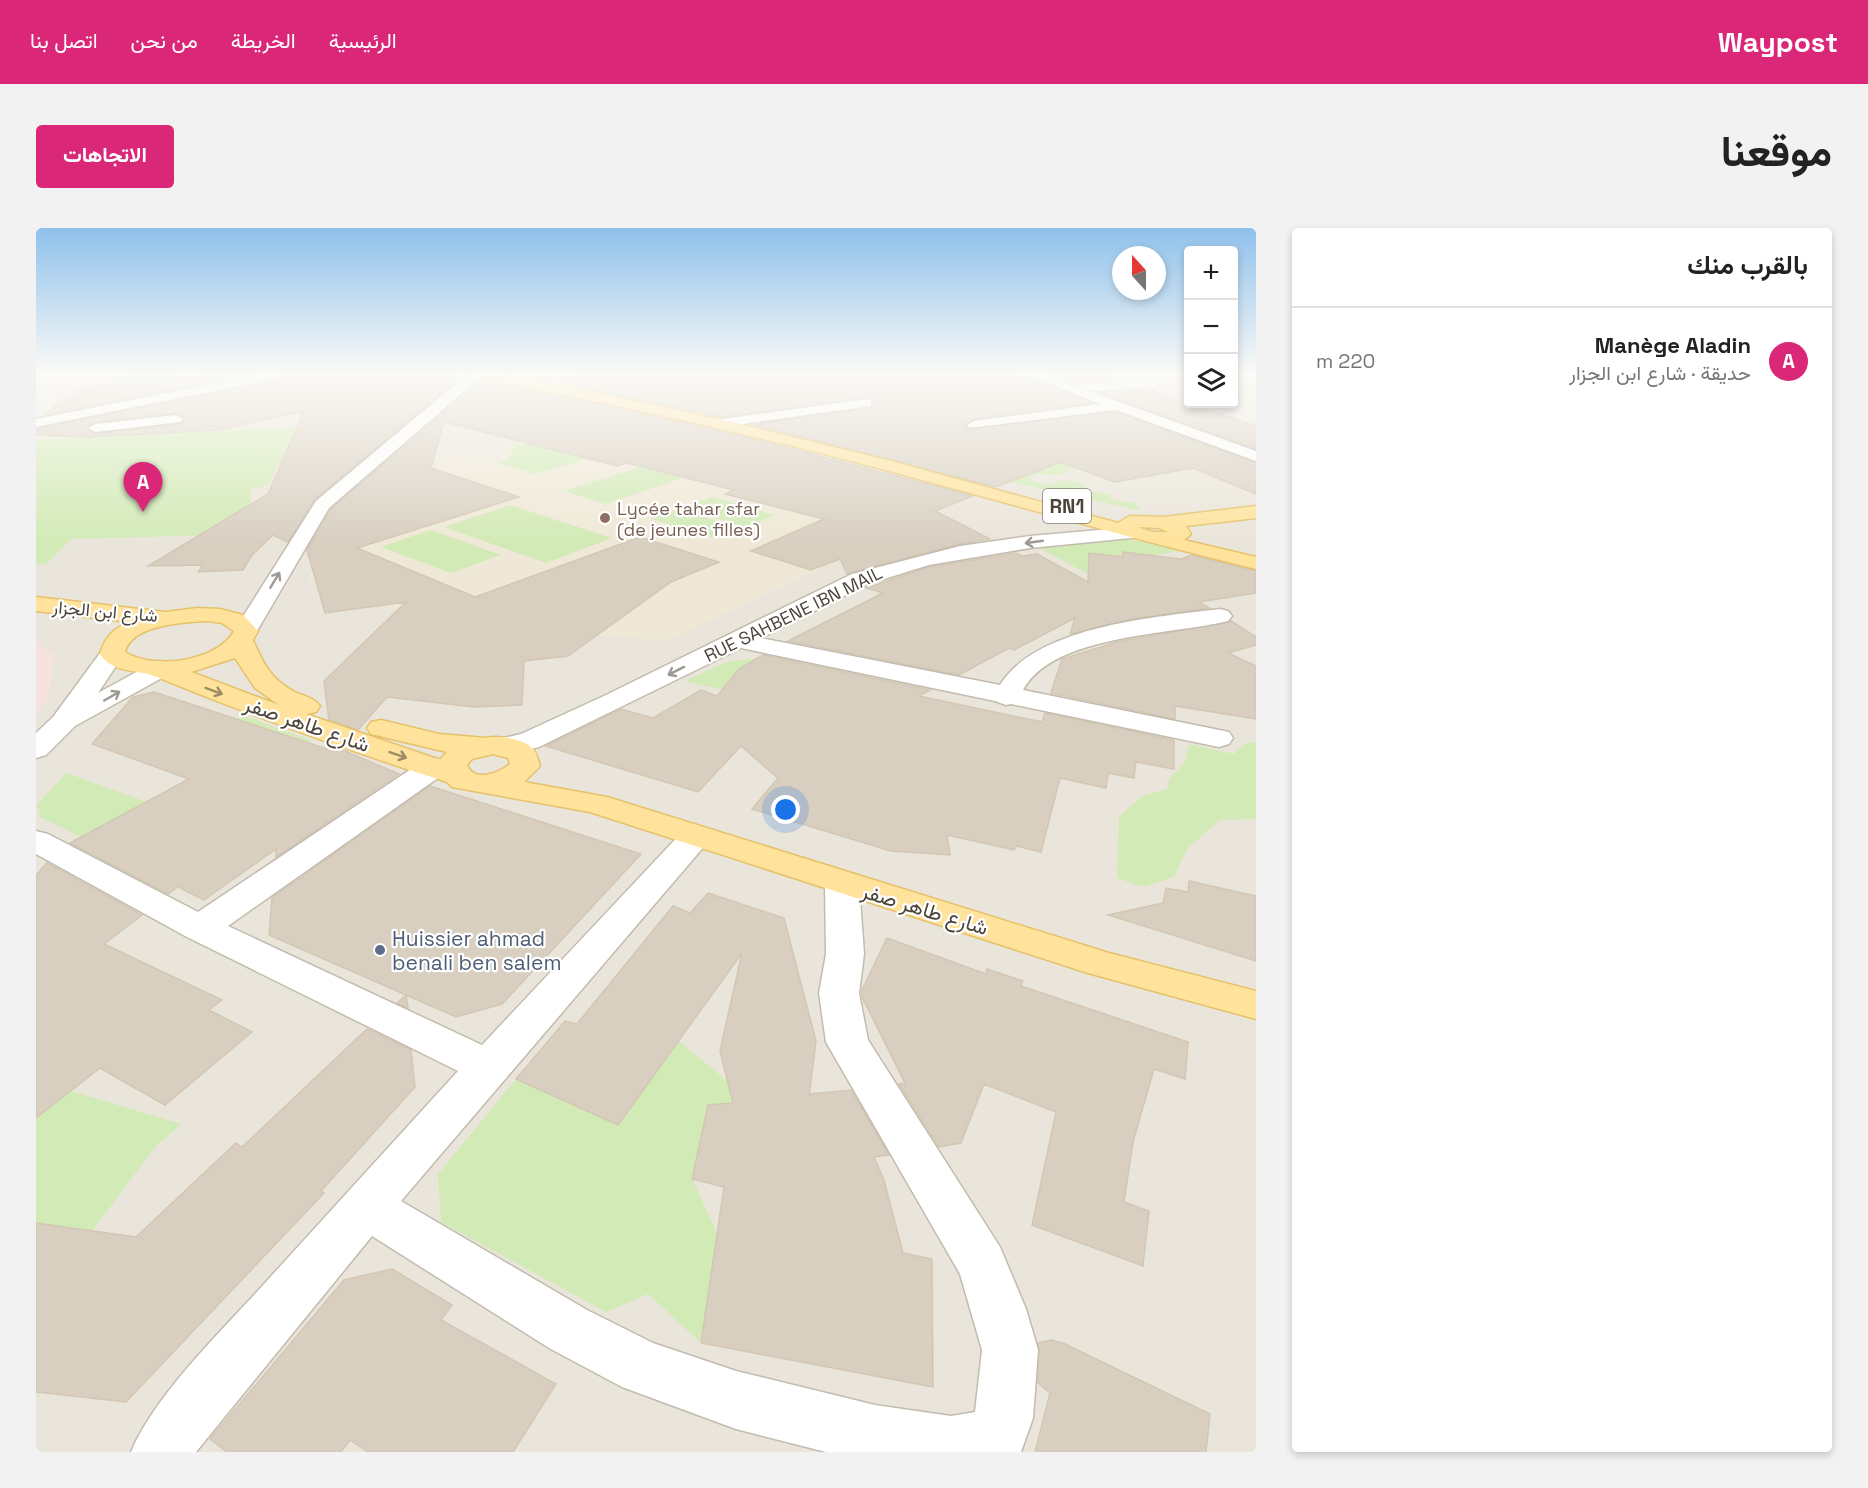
<!DOCTYPE html>
<html lang="ar">
<head>
<meta charset="utf-8">
<style>
  body { margin:0; font-family:"Space Grotesk",Vazirmatn,sans-serif; background:#f2f2f2; color:#222; direction:rtl }
  .controls { position:absolute; right:18px; top:18px; display:grid; overflow:hidden; border-radius:6px; box-shadow:0 3px 9px #0003 }
  .controls button { width:54px; height:54px; display:grid; place-items:center; padding:0; border:0; border-bottom:2px solid #e0e0e0; background:#fff; color:#222; font:30px sans-serif }
  .compass { position:absolute; left:1076px; top:18px; width:54px; height:54px; border-radius:50%; background:#fff; box-shadow:0 3px 9px #0003; rotate:339deg }
  .you { position:absolute; left:750px; top:582px; width:21px; height:21px; margin:-15px; border:4px solid #fff; border-radius:50%; background:#1a73e8; box-shadow:0 0 0 9px #1a73e833 }
  .badge { display:grid; place-items:center; width:39px; height:39px; border-radius:50%; background:#db2777; color:#fff; font-size:20px; font-weight:700 }
  .pin { position:absolute; translate:-50% -50px; filter:drop-shadow(0 2px 3px #0008) }
  .pin::after { content:''; position:absolute; top:32px; width:21px; height:18px; background:inherit; clip-path:polygon(0 0,100% 0,50% 100%) }
  .list { margin:0; padding:0; list-style:none }
  h2 { display:flex; justify-content:space-between; align-items:center; height:78px; margin:0; padding:0 24px; font-size:26px }
  h2 small { font-size:20px; font-weight:400; color:#767676 }
  .list li { display:grid; grid-template-columns:39px 1fr auto; gap:18px; align-items:center; box-sizing:border-box; height:108px; padding:0 24px; border-top:2px solid #e0e0e0 }
  .list b { display:block; font-size:22px; white-space:nowrap }
  .list p { margin:0; font-size:20px; white-space:nowrap; color:#767676 }
  .list em { font-size:20px; font-style:normal; color:#767676 }
  .icon { flex:none; width:33px; height:33px; fill:none; stroke:currentColor; stroke-width:2; stroke-linecap:round; stroke-linejoin:round }
  .map { position:relative; flex:none; width:1220px; height:1224px; overflow:hidden; direction:ltr; border-radius:6px }
  header { display:flex; align-items:center; gap:36px; box-sizing:border-box; height:84px; padding:0 30px; background:#db2777; color:#fff }
  header strong { font-size:28px }
  nav { display:flex; gap:33px; margin-inline-start:auto; font-size:21px }
  .intro { display:flex; align-items:center; justify-content:space-between; box-sizing:border-box; height:144px; padding:0 36px }
  h1 { margin:0; font-size:42px }
  .button { padding:15px 27px; border-radius:6px; background:#db2777; color:#fff; font-size:21px; font-weight:700 }
  main { display:flex; gap:36px; padding:0 36px }
  aside { flex:1; background:#fff; border-radius:6px; box-shadow:0 3px 9px #0003 }
  .map>svg:first-child { display:block }
  .residential { fill:#eae5da }
  .education { fill:#efe8d6 }
  .medical { fill:#f6e3e0 }
  .green { fill:#d2eab5 }
  .building { fill:#d8cfc1; stroke:#d3c7b4; stroke-width:1.5; fill-rule:evenodd }
  .lines { fill:none; stroke-linecap:round; stroke-linejoin:round }
  .minor-casing { stroke:#c2bbae; stroke-width:3 }
  .major-casing { stroke:#e6c16a; stroke-width:3 }
  .minor { fill:#fff; fill-rule:evenodd }
  .major { fill:#ffe39c; fill-rule:evenodd }
  .oneway { stroke:#9c9892 }
  .oneway2 { stroke:#9c8c66 }
  .education-dot { fill:#8d6e63; stroke:#fff; stroke-width:2 }
  .service-dot { fill:#5c6f8a; stroke:#fff; stroke-width:2 }
  .labels { text-anchor:middle; dominant-baseline:central; stroke-width:4.5; stroke-linejoin:round; paint-order:stroke }
  .far-education-label { font-size:18px; fill:#785e54; stroke:#fff; text-anchor:start }
  .far-street-label { font-size:18px; fill:#4b4439; stroke:#fff }
  .shield { fill:#fff; stroke:#817c74; stroke-width:1.5 }
  .shield-label { font-size:20px; font-weight:bold; fill:#4b4439 }
  .street-label { font-size:21px; fill:#4b4439; stroke:#fff }
  .service-label { font-size:21px; fill:#4e5e75; stroke:#fff; text-anchor:start }
</style>
</head>
<body>
<header>
<strong>Waypost</strong>
<nav><a>الرئيسية</a><a>الخريطة</a><a>من نحن</a><a>اتصل بنا</a></nav>
</header>
<div class="intro"><h1>موقعنا</h1><a class="button">الاتجاهات</a></div>
<main>
<aside>
<h2>بالقرب منك<small></small></h2>
<ul class="list">
<li><span class="badge">A</span><div><b>Manège Aladin</b><p>حديقة · شارع ابن الجزار</p></div><em>220 m</em></li>
</ul>
</aside>
<div class="map">
<svg width="1220" height="1224" viewBox="0 0 1220 1224">
  <rect width="100%" height="100%" fill="#f6f3ec"/>
  <!-- residential -->
  <path class="residential" d="M0 146H1152V176H1198V146H1220V1224H0Z"/>
  <!-- education -->
  <path class="education" d="M590 188 864 303 633 412 429 402 271 353 308 278 395 242 413 228H433L454 235 466 231 467 224 474 217Z"/>
  <!-- medical -->
  <path class="medical" d="M0 415 18 427 12 473 0 485Z"/>
  <!-- green -->
  <path class="green" d="M96 146H151L123 152 112 150 74 156Z
    M566 196 601 216 499 246 461 235 472 232 479 218Z
    M266 199 262 235 242 236 233 256 215 262 212 306 35 311 9 337 0 336V212Z
    M1022 234 1041 241 1021 247 998 246 993 251 1012 257 1027 252 1041 254 1056 263 1074 266 1076 272 1098 275 1106 283 969 253Z
    M605 239 647 250 570 276 528 263Z
    M677 269 739 287 709 299 647 280Z
    M474 277 576 310 510 335 408 299Z
    M642 281 705 300 678 310 615 291Z
    M394 302H395L465 327 415 345 345 319Z
    M1080 311 1114 314 1143 322C1113 331 1085 329 1053 325V338L1090 366 1003 320Z
    M721 430 811 448 786 485 649 453 690 434Z
    M207 487 276 513 240 534 200 491Z
    M1220 514V591L1184 592 1152 620 1138 649 1106 659 1081 650 1083 589 1106 568 1131 561 1134 550 1148 535 1153 516 1198 526 1209 516Z
    M30 545 111 574 45 609 4 589 1 577Z
    M643 813 715 873 672 878 656 950 681 1006 665 1115 612 1066 570 1084 405 994 402 946 480 851 582 897Z
    M35 863 145 896 120 918 56 1003 0 995V890Z"/>
  <!-- building -->
  <path class="building" d="M173 146H215L8 187 30 169 44 165 39 162 108 151 128 155Z
    M250 146H407L424 150 279 271 252 314 237 307 216 327 207 342 162 344 167 337 112 338 232 266 268 183 184 202 51 209 0 207V201L242 152ZM141 185 149 190 145 196 59 206 50 201 59 194Z
    M543 146H987L1055 175 938 191 929 196 931 201 1080 184 1220 235V266L1157 240 1079 254 1024 234 960 259 717 197 835 180V170L684 189 528 155Z
    M1012 146H1065L1082 151 1048 153 1042 156Z
    M444 154 548 173 698 206 937 268 899 283 954 311 923 316 811 346 804 331 775 342 715 323 788 291 689 266 698 262 591 235 581 238 408 194 395 240 483 269 321 320 439 369 604 309 683 334 635 354 532 428 488 433 486 477 438 479 351 469 322 502 293 492 288 453 370 374 289 385 271 322 295 281Z
    M1113 162 1220 198V221L1064 165Z
    M1087 324 1145 331 1156 327 1220 343V365L1163 374 1173 380 1095 391 1034 406 1039 390 978 422 973 420 923 447 752 413 847 365 830 360 894 339 980 325 986 328 1001 326 1052 354 1053 325 1087 329Z
    M1195 393 1220 409V417L1192 425 1220 438V491L1139 478V491L1015 465 1026 431 1081 414Z
    M727 427 894 462 883 468 1006 494 1009 485 1138 512V541L1100 534 1098 550 1072 545 1070 560 1024 550 1005 624 981 618 978 622 911 607 914 627 855 623 716 581 742 550 705 518 662 564 510 518 585 481 617 490 665 462 681 468 703 441Z
    M118 464 297 523V518L363 546 240 629V621L168 672 142 659 132 666 34 615 153 551 56 516 97 469Z
    M394 558 605 626 466 776 420 789 370 767 372 780 361 775 370 767 233 707 236 670Z
    M11 635 106 687 68 716 186 772 173 782 216 804 129 877 64 840 0 890V647Z
    M1153 653 1220 668V733L1072 687 1127 675 1130 660 1152 664Z
    M672 665 748 690 780 813 773 869 774 866 815 862 853 927 838 929 848 952 867 1025 896 1031 897 1159 665 1115 688 959 656 951 672 877 697 875 684 823 706 725 582 897 480 851 529 793 541 796 637 678 654 685Z
    M851 710 950 746 951 741 987 753 985 758 1152 814 1149 851 1118 841 1097 914 1088 974 1113 983 1107 1038 996 997 1020 884 948 856 925 915 903 919 863 856 869 855 826 769V762Z
    M331 801 375 822 379 859 285 963 288 965 90 1174 0 1164V995L100 1009 200 915 206 919Z
    M356 1041 416 1077 405 1092 520 1156 477 1224H332L314 1212 305 1224H191L174 1211 308 1052Z
    M1015 1112 1029 1116 1174 1186 1170 1224H999L1014 1165 1002 1155V1115Z"/>
  <g class="lines">
    <!-- minor casing -->
    <g class="minor-casing">
      <path id="minor" d="M0 146H18L12 150H0Z
        M225 146H248L242 150 0 199V191Z
        M438 146 453 147 439 154 293 280 218 408H202L198 403 280 273 429 148Z
        M989 146H1006L1042 159 1048 155 1124 152 1125 155 1119 159 1053 163 1220 223V233L1080 182 933 200 931 197 938 193 1064 176Z
        M1210 146H1220V151L1212 149Z
        M830 171 835 172V178L679 200 672 196 679 192Z
        M140 187 147 191 145 194 59 204 52 200 59 196Z
        M1098 299 1105 301 1108 305 1105 309 994 320 893 337 832 356 725 410 964 457C1000 398 1120 389 1184 381L1192 383 1196 388 1192 393C1137 407 1017 406 987 462L1193 504 1197 510 1193 516 1183 519 975 476 970 477 959 473 705 420 503 519 468 527 458 524 454 518 458 512 485 506 570 467 816 346 924 318 994 308Z
        M76 419 85 421 88 426 62 465 115 436 124 433 133 436 137 441 133 446 39 498 10 527 0 530V505L17 489 67 421Z
        M398 530 409 533 413 539 409 545 192 698 446 817 649 601 661 598 673 601 677 608 365 973 551 1082 617 1115 700 1143 839 1177 915 1188 939 1184 946 1122 924 1046 790 814 783 765 790 726 789 656 794 648 806 645 818 648 823 656 828 726 823 765 832 812 964 1019 990 1081 1002 1122 997 1190 985 1224H790L700 1201 586 1159 513 1120 336 1008 160 1224H95C117 1171 179 1109 219 1066 286 992 354 918 422 843L151 709 0 626V603L12 606 162 684 387 533Z"/>
    </g>
    <!-- major casing -->
    <g class="major-casing">
      <path id="major" d="M442 146H460L529 158 691 193 859 234 1082 295 1094 288 1127 289 1220 278V290L1150 298 1155 306 1148 312 1220 329V341C1095 311 973 275 849 242 716 206 582 177 447 151L443 150ZM1102 299 1123 300 1132 304H1116Z
        M0 369 130 384 161 380 184 381 207 387 222 403 217 412C227 435 235 452 259 464 268 468 278 470 284 478L280 484 270 486 404 532 411 524 335 506 331 500 335 494 345 492 403 506 450 510C462 507 487 511 496 520 501 525 502 532 504 538L488 554 571 569 1073 725 1220 763V791L1052 745 554 584 416 559 411 554C313 523 216 488 121 449 102 441 77 446 64 426 69 409 77 401 93 394L0 383ZM173 393 186 395 198 403C181 434 117 442 89 424 96 396 150 394 173 393ZM199 430 219 460 243 477 155 444ZM457 526 472 530 474 536C463 545 438 555 431 537L436 531Z"/>
    </g>
    <!-- minor -->
    <use href="#minor" class="minor"/>
    <!-- major -->
    <use href="#major" class="major"/>
  </g>
  <!-- one-way arrows -->
  <defs><path id="oneway-shaft" d="M-6 0H5M1.5-3L5.5 0L1.5 3" fill="none" stroke-width="1.6" stroke-linecap="round" stroke-linejoin="round" transform="scale(1.5)"/></defs>
  <g class="oneway">
    <use href="#oneway-shaft" transform="translate(998 314) rotate(172)"/>
    <use href="#oneway-shaft" transform="translate(239 352) rotate(-59)"/>
    <use href="#oneway-shaft" transform="translate(640 443) rotate(153)"/>
    <use href="#oneway-shaft" transform="translate(76 468) rotate(-30)"/>
  </g>
  <g class="oneway2">
    <use href="#oneway-shaft" transform="translate(178 463) rotate(20)"/>
    <use href="#oneway-shaft" transform="translate(362 527) rotate(19)"/>
  </g>
  <!-- sky -->
  <linearGradient id="sky" x2="0" y2="1"><stop stop-color="#8fc1ec"/><stop offset="0.46" stop-color="#fbfaf6"/><stop offset="1" stop-color="#fbfaf6" stop-opacity="0"/></linearGradient>
  <rect width="1220" height="317" fill="url(#sky)"/>
  <!-- markers -->
  <circle class="education-dot" cx="569" cy="290" r="6"/>
  <circle class="service-dot" cx="344" cy="722" r="6"/>
  <g class="labels">
    <!-- far-education labels -->
    <g class="far-education-label">
      <text x="581" y="280">Lycée tahar sfar<tspan x="581" dy="21">(de jeunes filles)</tspan></text>
    </g>
    <!-- far-street labels -->
    <g class="far-street-label">
      <text transform="translate(69 383) rotate(5)">شارع ابن الجزار</text>
      <text transform="translate(757 386) rotate(-26)">RUE SAHBENE IBN MAIL</text>
    </g>
    <!-- shield labels -->
    <rect class="shield" x="1007" y="261" width="48" height="34" rx="4.5"/>
    <g class="shield-label">
      <text x="1031" y="278">RN1</text>
    </g>
    <!-- street labels -->
    <g class="street-label">
      <text transform="translate(271 496) rotate(19)">شارع طاهر صفر</text>
      <text transform="translate(889 681) rotate(17)">شارع طاهر صفر</text>
    </g>
    <!-- service labels -->
    <g class="service-label">
      <text x="356" y="710">Huissier ahmad<tspan x="356" dy="24">benali ben salem</tspan></text>
    </g>
  </g>
</svg>
<div class="controls">
<button>+</button>
<button>−</button>
<button><svg class="icon" aria-label="layers" viewBox="0 0 24 24"><path d="M12 4l9 5-9 5-9-5zM3 14l9 5 9-5"/></svg></button>
</div>
<svg class="compass" viewBox="-18 -18 36 36"><path d="M0-13l5 13h-10z" fill="#e53935"/><path d="M0 13l5-13h-10z" fill="#767676"/></svg>
<div class="you"></div>
<div class="pin badge" style="left:107px;top:284px">A</div>
</div>
</main>
</body>
</html>
